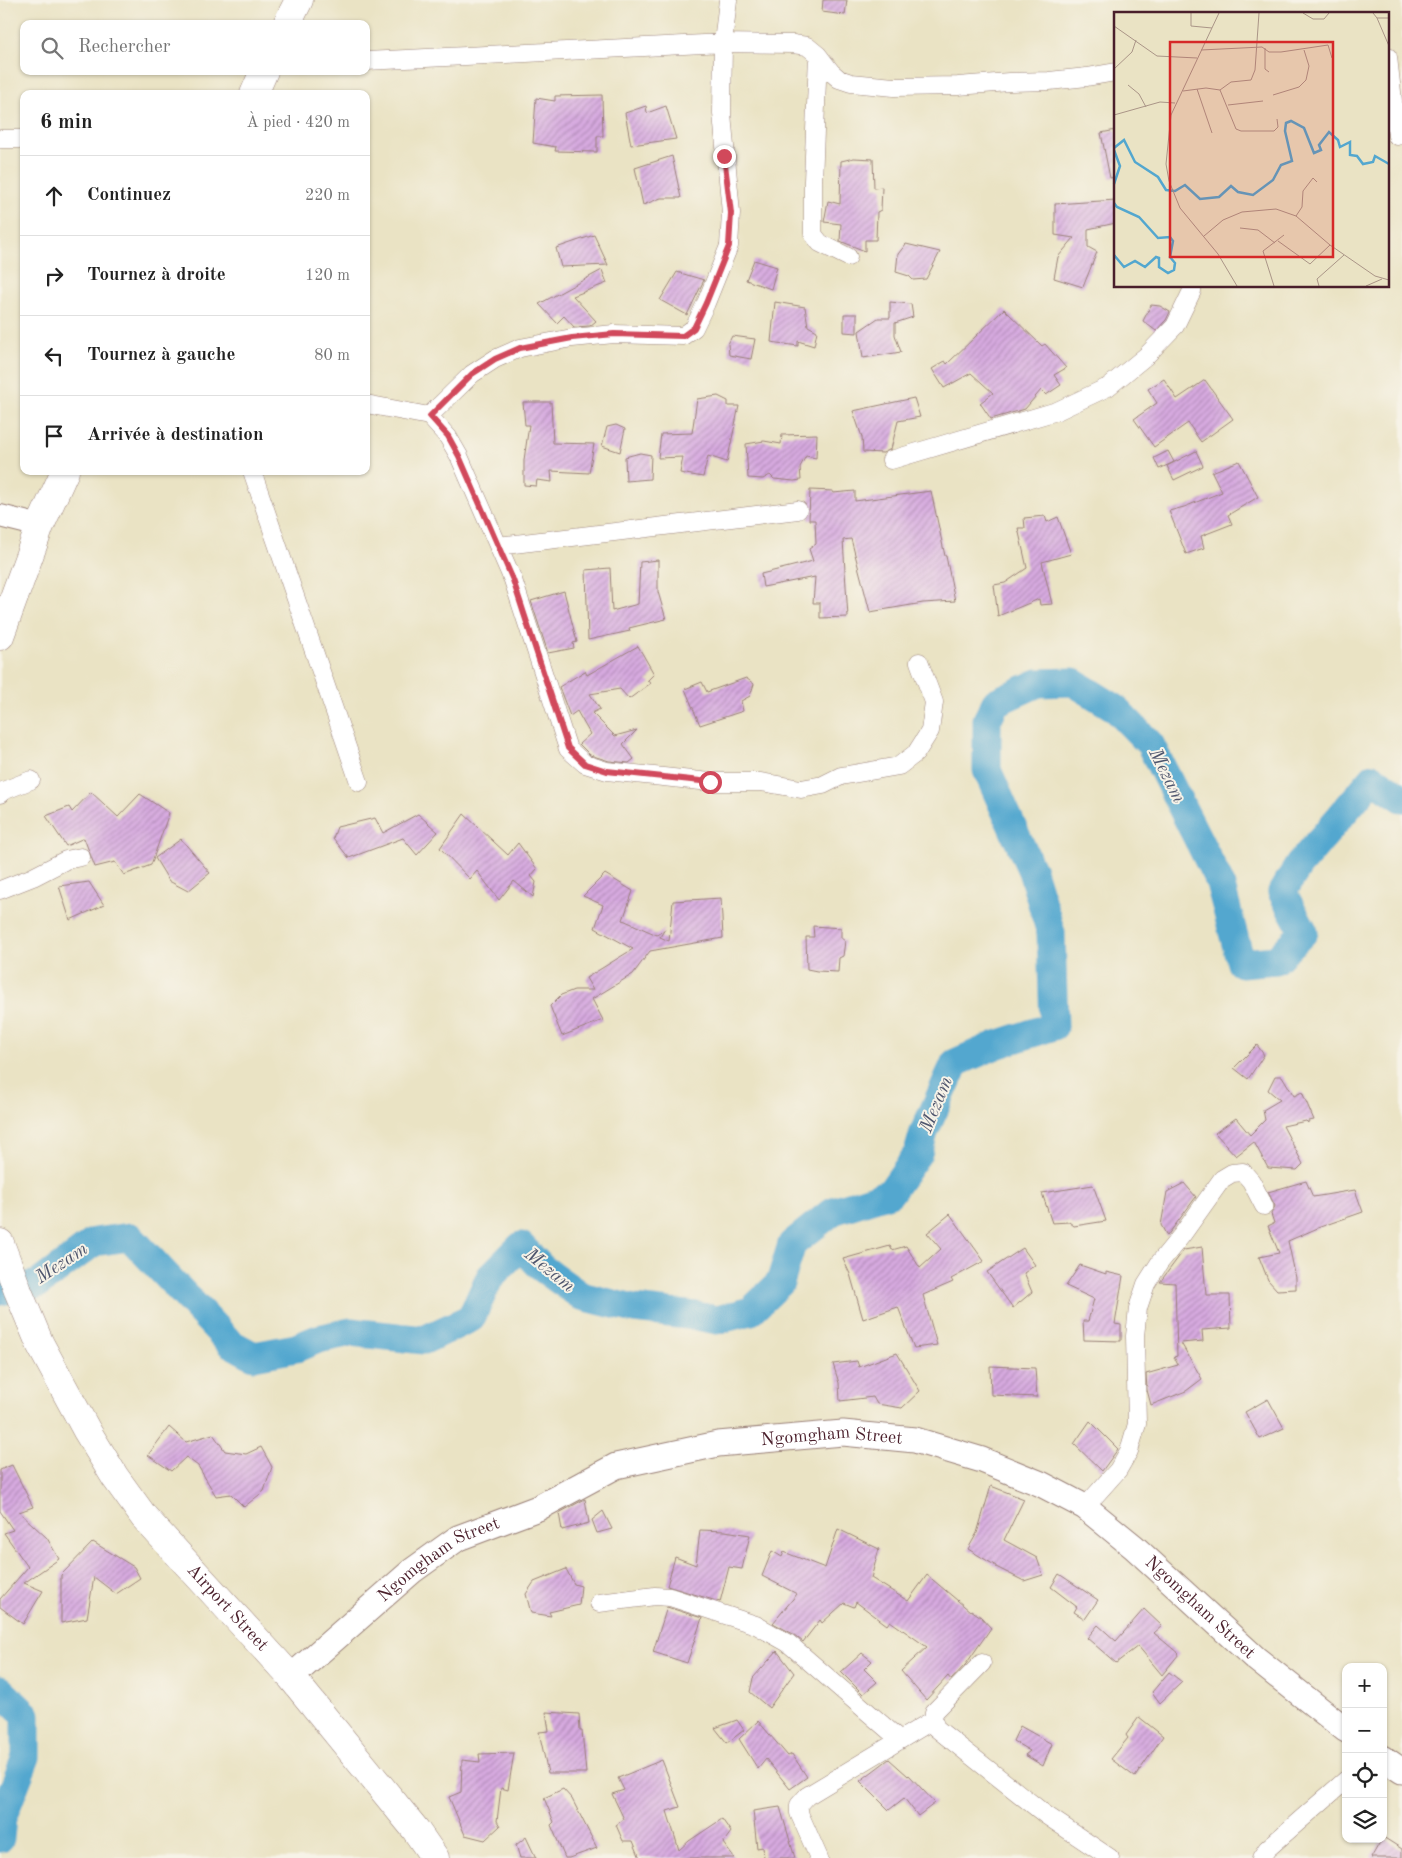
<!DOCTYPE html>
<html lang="fr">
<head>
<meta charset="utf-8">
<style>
  body { margin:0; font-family:"Old Standard TT",serif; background:#f2f2f2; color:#222 }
  .controls { position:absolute; right:15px; bottom:15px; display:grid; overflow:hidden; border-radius:10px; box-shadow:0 1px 4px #0004 }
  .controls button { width:45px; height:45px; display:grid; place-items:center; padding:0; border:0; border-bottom:1px solid #e0e0e0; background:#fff; color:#222; font:25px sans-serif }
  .stop { position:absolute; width:15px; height:15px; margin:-11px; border:4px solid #d1495b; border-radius:50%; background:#fff }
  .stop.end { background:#d1495b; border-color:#fff; box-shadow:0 1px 5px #0008 }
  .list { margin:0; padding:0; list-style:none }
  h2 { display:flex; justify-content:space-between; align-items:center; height:65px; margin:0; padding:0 20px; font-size:21px }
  h2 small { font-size:16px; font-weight:400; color:#767676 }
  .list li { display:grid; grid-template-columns:32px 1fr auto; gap:15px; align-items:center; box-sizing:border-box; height:80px; padding:0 20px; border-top:1px solid #e0e0e0 }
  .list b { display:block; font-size:19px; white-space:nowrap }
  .list em { font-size:16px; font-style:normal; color:#767676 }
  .icon { flex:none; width:28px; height:28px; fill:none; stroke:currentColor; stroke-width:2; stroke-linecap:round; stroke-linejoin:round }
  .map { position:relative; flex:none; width:1402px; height:1858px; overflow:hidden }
  .search { position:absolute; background:#fff; box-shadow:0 1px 4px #0004; left:20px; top:20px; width:350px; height:55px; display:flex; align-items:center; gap:12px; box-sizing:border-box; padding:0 18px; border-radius:10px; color:#767676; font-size:19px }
  .panel { position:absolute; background:#fff; box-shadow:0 1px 4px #0004; left:20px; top:90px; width:350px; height:385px; border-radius:10px }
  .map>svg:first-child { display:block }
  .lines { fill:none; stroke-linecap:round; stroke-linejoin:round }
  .river { stroke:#53a7cf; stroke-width:29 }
  .building { fill:url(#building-hatch) }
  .minor-casing { stroke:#9a8178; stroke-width:19 }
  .tertiary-casing { stroke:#9a8178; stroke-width:24 }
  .secondary-casing { stroke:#9a8178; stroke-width:27 }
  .trunk-casing { stroke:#9a8178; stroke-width:29 }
  .minor { stroke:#fff; stroke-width:18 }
  .tertiary { stroke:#fff; stroke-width:22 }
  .secondary { stroke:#fff; stroke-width:25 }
  .trunk { stroke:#fff; stroke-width:28 }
  .route { stroke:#d1495b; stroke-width:6 }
  .labels { text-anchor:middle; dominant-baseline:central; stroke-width:4; stroke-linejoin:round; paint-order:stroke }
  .street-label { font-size:18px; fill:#4a1f2b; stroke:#f7f3e8 }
  .water-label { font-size:19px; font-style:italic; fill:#4e556d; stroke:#f7f3e8 }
  .inset-river { fill:none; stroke:#53a7cf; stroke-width:2.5 }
  .inset-road { fill:none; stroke:#aa9587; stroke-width:1 }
  .view { fill:#d62828; fill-opacity:0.15; stroke:#d62828; stroke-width:2.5 }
  .inset-edge { fill:none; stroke:#4a1f2b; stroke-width:2.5 }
</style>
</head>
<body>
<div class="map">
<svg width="1402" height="1858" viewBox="0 0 1402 1858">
  <defs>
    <pattern id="building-hatch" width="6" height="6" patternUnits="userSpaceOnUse" patternTransform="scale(1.25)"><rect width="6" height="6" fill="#d7aae0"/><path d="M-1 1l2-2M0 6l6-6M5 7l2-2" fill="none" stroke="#b08ab6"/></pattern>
  </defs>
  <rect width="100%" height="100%" fill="#f7f3e8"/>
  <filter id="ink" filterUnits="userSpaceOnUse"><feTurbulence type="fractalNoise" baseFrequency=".02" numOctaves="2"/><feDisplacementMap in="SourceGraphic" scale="10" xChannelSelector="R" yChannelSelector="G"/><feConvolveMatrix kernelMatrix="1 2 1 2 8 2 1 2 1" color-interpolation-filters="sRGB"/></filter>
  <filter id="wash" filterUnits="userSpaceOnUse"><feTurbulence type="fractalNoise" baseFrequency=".0096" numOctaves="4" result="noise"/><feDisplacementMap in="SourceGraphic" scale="20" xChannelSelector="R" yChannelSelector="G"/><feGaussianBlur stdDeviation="1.12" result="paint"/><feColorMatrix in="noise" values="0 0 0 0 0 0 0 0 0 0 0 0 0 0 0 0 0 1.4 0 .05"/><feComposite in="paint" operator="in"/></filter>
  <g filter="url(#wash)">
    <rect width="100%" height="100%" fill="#eae3c4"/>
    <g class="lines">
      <!-- river -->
      <path class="river" d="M0 1291 38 1284 94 1242 130 1237 230 1343 254 1356 296 1348 318 1339 351 1332 424 1340 471 1318 490 1277 521 1246 542 1268 581 1296 634 1309 696 1316 717 1320 751 1311 780 1283 792 1244 833 1211 890 1193 918 1153 924 1132 955 1063 996 1045 1054 1026 1051 933 1032 871 987 770V720L996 702 1038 683 1073 682 1115 708 1150 744 1220 883 1241 963 1276 960 1304 932 1282 892 1299 865 1373 778 1402 798
        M0 1690 26 1715V1757L2 1818 0 1838"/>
    </g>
    <g id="blocks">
      <!-- building -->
      <path class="building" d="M823 0H847L845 15 822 12Z
        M602 95 603 136H597V152L555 151 556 147 533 143 536 98 555 101V96Z
        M646 106 647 113 666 106 676 139 631 145 625 113Z
        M1116 130V177L1110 178 1101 133Z
        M672 156 681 198H661L643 205 635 168Z
        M854 158 873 159 874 188 882 187 881 210 877 212 876 240H865V251L840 241 841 224 824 222 828 201 840 204 841 161Z
        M1116 200V223L1088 229V247L1097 252 1083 287 1054 278 1058 257 1074 238 1055 235V204Z
        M594 235 608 265 561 267 556 248Z
        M906 244 940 252 926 279 913 280 909 276 896 272 898 254Z
        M754 260 777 267 771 289 746 280Z
        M602 270 607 283 573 296 596 321 590 326 574 327 564 316 557 323 539 304Z
        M677 272 704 280 687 315 660 300Z
        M775 302 805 307 808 326 817 331 814 346 798 341V346L771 342Z
        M890 302 911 304 913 317 895 323V335L901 352 863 358 859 331 878 318H890Z
        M1151 305 1160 306 1170 312 1166 320 1156 331 1143 321Z
        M1004 309 1042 346 1045 344 1066 368 1054 375 1061 385 1046 395 1041 390 1025 409 991 419 980 403 993 393 971 373 944 388 932 369 945 361 947 364Z
        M844 314H857V333L844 332Z
        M732 336 755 339 751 359 729 355 728 344Z
        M1164 379 1177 399 1205 380 1233 419 1201 442 1188 423 1154 447 1134 419 1157 403 1148 389Z
        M718 396 728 401V406H739L727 462 708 456 703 477 680 473 683 457 658 458 661 434 692 433 697 399Z
        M914 398 920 417 898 421 891 449 883 453 863 452 862 437 853 411Z
        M523 402H551L553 443 594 444 589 473 551 471 552 482 537 480 536 486 524 485V460L529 425H525Z
        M616 425 625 429 620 452 602 446 607 427Z
        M817 434 816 458 806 456 800 467 801 480 794 481 774 479 770 475 763 479 748 478 746 444 764 441 781 444 782 435Z
        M1168 451 1174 462 1159 469 1154 458Z
        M1196 451 1203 466 1174 480 1167 466Z
        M640 453 651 455 650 479 626 481 625 457Z
        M1239 461 1258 497 1228 515 1232 524 1201 536 1204 548 1186 554 1169 511 1184 507 1222 492 1212 472Z
        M810 490 833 491V493L855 491V501L931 491 945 556H946L955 601 923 603 870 612 851 539 843 540 848 617 820 618V603H813L815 577 763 587 761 574 813 561 809 549 816 544 815 520H809Z
        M1045 516 1047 522 1058 517 1071 554 1042 562 1052 604 1040 605 1039 599 998 616 994 585 1005 583 1027 568 1018 528H1025L1024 518Z
        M658 560V592L666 619 629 628 630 631 588 640 586 570 610 568 612 611 638 604 640 562Z
        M564 591 577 642 573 643 574 648 548 653 531 601Z
        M638 646 654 674 647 681 651 683 629 699 620 689 590 694 600 709 592 713 615 736 637 730 623 744 634 759 629 763 609 761 590 755 579 744 590 734 577 711 570 716 559 687 585 671 587 675Z
        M746 678 754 684 750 696 741 701 743 711 700 725 685 689 702 682 707 692Z
        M91 792 118 817 140 794 169 813 151 865 124 875 115 862 95 867 84 838 66 846 46 816 69 807 72 812Z
        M418 814 438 832 417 855 403 838 349 858 333 838 337 827 375 818 383 833Z
        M464 814 508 855 518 843 537 869 531 876 536 882 533 897 514 881 499 900 477 871 470 879 440 848Z
        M181 839 210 873 188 891 169 881 155 858Z
        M605 874 633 891 623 920 657 935 665 929 660 937 669 941 673 901 721 898 723 938 650 951 633 974 592 999 603 1020 562 1036 550 1006 561 995 574 990H593L586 978 633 949 595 928 603 905 583 896Z
        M89 882 104 905 70 920 59 886Z
        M813 926 841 928V938L845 941 843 956 839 958 838 972 817 971 807 969 806 937H814Z
        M1257 1045 1264 1055 1248 1079 1234 1068Z
        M1275 1076H1282L1294 1096 1302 1092 1314 1120 1308 1121V1123L1306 1121 1283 1126 1303 1164 1297 1170 1268 1168 1254 1142 1236 1156 1215 1133 1236 1118 1250 1135 1265 1120 1263 1110 1280 1100 1268 1090Z
        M1306 1181 1313 1197 1355 1190 1363 1212 1320 1227 1288 1241 1296 1278V1289L1277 1290 1268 1280 1259 1257 1279 1253 1268 1226 1274 1223 1271 1214 1275 1206 1268 1192Z
        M1184 1183 1196 1197 1167 1236 1161 1225 1167 1192Z
        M1093 1185 1106 1221 1074 1226 1069 1222 1052 1223 1042 1193Z
        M950 1214 984 1261 951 1279 953 1282 923 1295 937 1345 914 1348 898 1307 863 1319 850 1274 843 1259 890 1246 892 1250 906 1246 920 1268 941 1249 927 1233Z
        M1202 1247 1206 1295H1230L1231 1328 1202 1330 1203 1341 1181 1343 1202 1379 1186 1391 1151 1405 1147 1390 1146 1374 1178 1365 1174 1357 1177 1356 1175 1283 1160 1282 1184 1250Z
        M1023 1248 1035 1265 1024 1273 1032 1292 1013 1308 987 1272Z
        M1080 1265 1106 1274V1272L1123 1276 1115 1324 1121 1325V1341L1084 1340 1083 1321H1088L1094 1299 1066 1286Z
        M897 1353 920 1391 902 1408 877 1404 873 1397 840 1401 839 1383 833 1364 857 1361 859 1367Z
        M990 1366 1035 1368 1037 1397 991 1395Z
        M1268 1399 1284 1428 1260 1439 1245 1412Z
        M1090 1421 1118 1449 1102 1471 1074 1444Z
        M169 1427 186 1442 213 1434 225 1451 246 1454 261 1447 272 1467 264 1491 244 1507 231 1494 216 1496 198 1466 186 1457 171 1471 148 1455Z
        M12 1465 33 1507 19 1512 47 1538 59 1559 24 1583 43 1591 23 1624 0 1607V1599L28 1567 4 1533 13 1530 0 1511V1470Z
        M991 1486 1024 1499 1004 1540 1037 1558 1043 1575 1024 1581 996 1567V1566L968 1549 977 1533Z
        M585 1499 589 1523 562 1530 559 1513Z
        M603 1511 612 1529 597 1533 592 1520Z
        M838 1529 879 1549 871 1578 908 1601 927 1575 970 1611 971 1610 981 1617 991 1628 966 1664 951 1680 948 1676 926 1700 901 1671 927 1647 890 1621 887 1625 856 1602 854 1607 844 1603 822 1623 820 1620 803 1642 793 1634 773 1623 797 1594 762 1576 772 1551 782 1557 784 1552 825 1568Z
        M700 1530 725 1531 750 1535 742 1569 729 1567 720 1602 667 1586 675 1557 696 1565Z
        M93 1542 134 1567 140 1578 116 1594 94 1577 87 1618 61 1623V1575Z
        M566 1569 574 1584 581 1586 579 1605 549 1612 551 1616 531 1613 526 1594 534 1582Z
        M1059 1574 1098 1600 1085 1619 1074 1612 1077 1607 1051 1587Z
        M667 1607 702 1618 687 1663 653 1652Z
        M1144 1609 1162 1626 1154 1633 1179 1654 1162 1675 1138 1646 1116 1663 1087 1638 1098 1625 1116 1641Z
        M777 1651 794 1673 769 1708 750 1692 753 1678Z
        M862 1653 872 1661 864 1669 877 1682 863 1694 841 1672Z
        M1169 1672 1182 1682 1160 1703 1152 1692Z
        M546 1712 579 1714 580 1731H582L586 1773H548L539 1732 549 1731Z
        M1139 1717 1163 1736 1135 1777 1111 1759 1128 1738 1126 1735Z
        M737 1720 744 1730 727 1743 715 1728Z
        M758 1721 788 1756 792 1754 807 1777 790 1789 766 1759 758 1769 739 1739Z
        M1020 1726 1052 1744 1043 1766 1025 1755 1030 1751 1013 1741Z
        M514 1753 508 1790 501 1788 497 1821 500 1826 485 1840 465 1835 449 1797 461 1792 462 1760 480 1762 479 1754Z
        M889 1759 908 1776 909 1775 935 1803 918 1816 904 1798 889 1810 860 1781Z
        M662 1760 680 1807 667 1811 679 1850 689 1841 722 1819 731 1832 723 1843 734 1858H640L633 1841H623L616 1825 624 1819 612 1794 624 1790 618 1778Z
        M563 1789 572 1799 597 1848 569 1858H565L551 1825 554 1822 544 1798Z
        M780 1807 795 1858H764L763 1847 757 1848 753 1811Z
        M526 1837 536 1858H520L516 1845Z
        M1383 1837 1402 1849V1858H1371Z"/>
    </g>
  </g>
  <g filter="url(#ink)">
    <use href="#blocks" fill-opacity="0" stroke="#9a8178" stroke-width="1"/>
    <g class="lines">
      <!-- minor casing -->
      <g class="minor-casing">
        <path id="minor" d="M818 55 813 181V234L820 243 848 257
          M1388 57 1397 136
          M366 61 723 43 793 44 807 46 818 55 831 72 839 79 851 83 894 87 958 86 1009 82 1049 81 1087 77 1116 72
          M0 139H24
          M366 404 429 416 448 437 459 456 513 580 568 749 585 764 607 771 710 782H761L801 789 823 785 841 776 899 766 916 753 930 731 934 702 919 662
          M429 416 472 374 495 359 520 348 572 338 614 334 683 336 694 328 706 303 729 246 731 213 722 113 723 43 728 0
          M891 460 1057 411 1108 387 1146 356 1175 326 1192 291V286
          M252 471 359 782
          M498 546 798 510
          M0 794 3 791 31 780
          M0 890 33 877 66 860 81 857
          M1085 1507 1118 1470 1129 1451 1137 1424 1135 1336 1138 1308 1146 1284 1160 1262 1182 1235 1222 1179 1232 1173 1243 1172 1251 1181 1264 1206
          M599 1603 655 1596 670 1597 756 1625 788 1643 900 1740
          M982 1663 934 1712 933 1720 936 1728 1046 1815 1110 1858
          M819 1858 799 1813V1805L807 1796 933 1720
          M1261 1858 1267 1849 1346 1780"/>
      </g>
      <!-- tertiary casing -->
      <g class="tertiary-casing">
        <path id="tertiary" d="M0 516 40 526"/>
      </g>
      <!-- secondary casing -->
      <g class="secondary-casing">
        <g id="secondary">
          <path id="s1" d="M291 1677 412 1571 458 1538 538 1508 616 1466 718 1444 843 1433 915 1440 982 1460 1041 1484 1085 1507 1134 1547 1255 1658 1346 1730"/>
          <path d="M1383 1758 1402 1771"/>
        </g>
      </g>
      <!-- trunk casing -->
      <g class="trunk-casing">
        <g id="trunk">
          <path d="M287 24 299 0"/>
          <path d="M254 94 264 71"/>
          <path d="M0 636 40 526 65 471"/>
          <path id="s2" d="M0 1243 18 1291 40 1344 87 1431 115 1477 144 1517 291 1677 415 1829 435 1858"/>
        </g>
      </g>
      <!-- minor -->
      <use href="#minor" class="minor"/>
      <!-- tertiary -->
      <use href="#tertiary" class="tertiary"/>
      <!-- secondary -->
      <use href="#secondary" class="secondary"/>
      <!-- trunk -->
      <use href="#trunk" class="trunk"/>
    </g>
  </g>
  <g class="lines" filter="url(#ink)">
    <!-- route -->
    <path class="route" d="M710 782 607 771 585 764 568 748 513 580 459 456 448 436 430 416 472 374 495 359 520 348 572 338 614 334 683 336 694 328 706 303 729 246 731 213 724 156"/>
  </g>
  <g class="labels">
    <!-- street labels -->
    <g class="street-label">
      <text stroke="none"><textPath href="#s1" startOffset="610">Ngomgham Street</textPath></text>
      <text stroke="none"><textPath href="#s1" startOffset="190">Ngomgham Street</textPath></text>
      <text stroke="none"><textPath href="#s2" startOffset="434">Airport Street</textPath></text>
      <text stroke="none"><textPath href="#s1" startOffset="1030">Ngomgham Street</textPath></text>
    </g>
    <!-- water labels -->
    <g class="water-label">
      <text transform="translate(1166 776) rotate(63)">Mezam</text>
      <text transform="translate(937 1105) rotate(-68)">Mezam</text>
      <text transform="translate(62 1264) rotate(-34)">Mezam</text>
      <text transform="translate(549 1271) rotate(39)">Mezam</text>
    </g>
  </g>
  <!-- overview -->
  <g transform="translate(1114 12)">
    <rect width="275" height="275" fill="#eae3c4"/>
    <path class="inset-river" d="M0 136 10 128 21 150 44 165 52 178 61 179 71 173 86 187 105 185 117 174 124 180 139 183 159 168 167 153 178 149 171 119 172 111 177 109 190 116 200 141 207 138 205 133 215 120 224 128 226 135 236 130V143L243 144 249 152 259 150 261 144 275 152M0 138 6 154 0 172M0 191 3 195 25 205 44 226 56 225 59 229 56 245 61 251 60 258 54 261 45 255V246L42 245 31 255 21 249 10 255 0 243"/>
    <path class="inset-road" d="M77 1V14L98 16M105 1 57 103 52 152 55 169 66 196 104 242 123 274M189 1 199 7H210L215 1M259 1 263 6H275M263 6 275 34M0 14 43 44 83 46M151 36V57L155 60M87 38 148 35 155 40H167L214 33 218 46M0 57 18 40 22 28M14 73 25 82 32 95M83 77 98 121M106 78 117 70 137 68 141 58 145 1M69 79 92 76 106 78 122 117 127 119H160L164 115 163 107M159 83 185 75 192 68 195 54 190 38M114 93 149 89M0 103 46 90 61 91M182 204 188 195 189 179 199 166 203 170M126 216 144 218 161 231M90 224 109 208 128 200 162 197 182 204 216 233 261 264 275 268M164 229 196 252 216 233M160 274 149 239 170 223M205 274 203 267 230 243M252 274 268 267"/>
    <path class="view" d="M56 30H219V245H56Z"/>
    <rect width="275" height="275" class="inset-edge"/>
  </g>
</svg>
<div class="controls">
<button>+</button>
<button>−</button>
<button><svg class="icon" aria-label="locate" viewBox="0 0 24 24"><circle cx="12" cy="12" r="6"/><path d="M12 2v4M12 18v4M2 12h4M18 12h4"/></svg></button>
<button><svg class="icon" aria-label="layers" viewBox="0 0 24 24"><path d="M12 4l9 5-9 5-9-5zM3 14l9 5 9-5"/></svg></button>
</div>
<div class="stop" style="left:710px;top:782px"></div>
<div class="stop end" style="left:724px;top:156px"></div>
<div class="search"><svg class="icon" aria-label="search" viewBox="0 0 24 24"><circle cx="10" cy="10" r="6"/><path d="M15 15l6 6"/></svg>Rechercher</div>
<section class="panel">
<h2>6 min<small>À pied · 420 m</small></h2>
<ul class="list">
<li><svg class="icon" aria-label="ahead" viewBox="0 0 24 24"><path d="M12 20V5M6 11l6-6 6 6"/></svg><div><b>Continuez</b></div><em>220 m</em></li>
<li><svg class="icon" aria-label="right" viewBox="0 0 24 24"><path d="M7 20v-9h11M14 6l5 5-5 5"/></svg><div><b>Tournez à droite</b></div><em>120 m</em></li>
<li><svg class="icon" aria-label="left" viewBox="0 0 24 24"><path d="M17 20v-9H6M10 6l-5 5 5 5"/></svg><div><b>Tournez à gauche</b></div><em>80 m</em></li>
<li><svg class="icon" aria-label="arrive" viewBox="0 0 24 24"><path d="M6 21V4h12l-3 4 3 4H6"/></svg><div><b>Arrivée à destination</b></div></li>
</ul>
</section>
</div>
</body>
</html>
